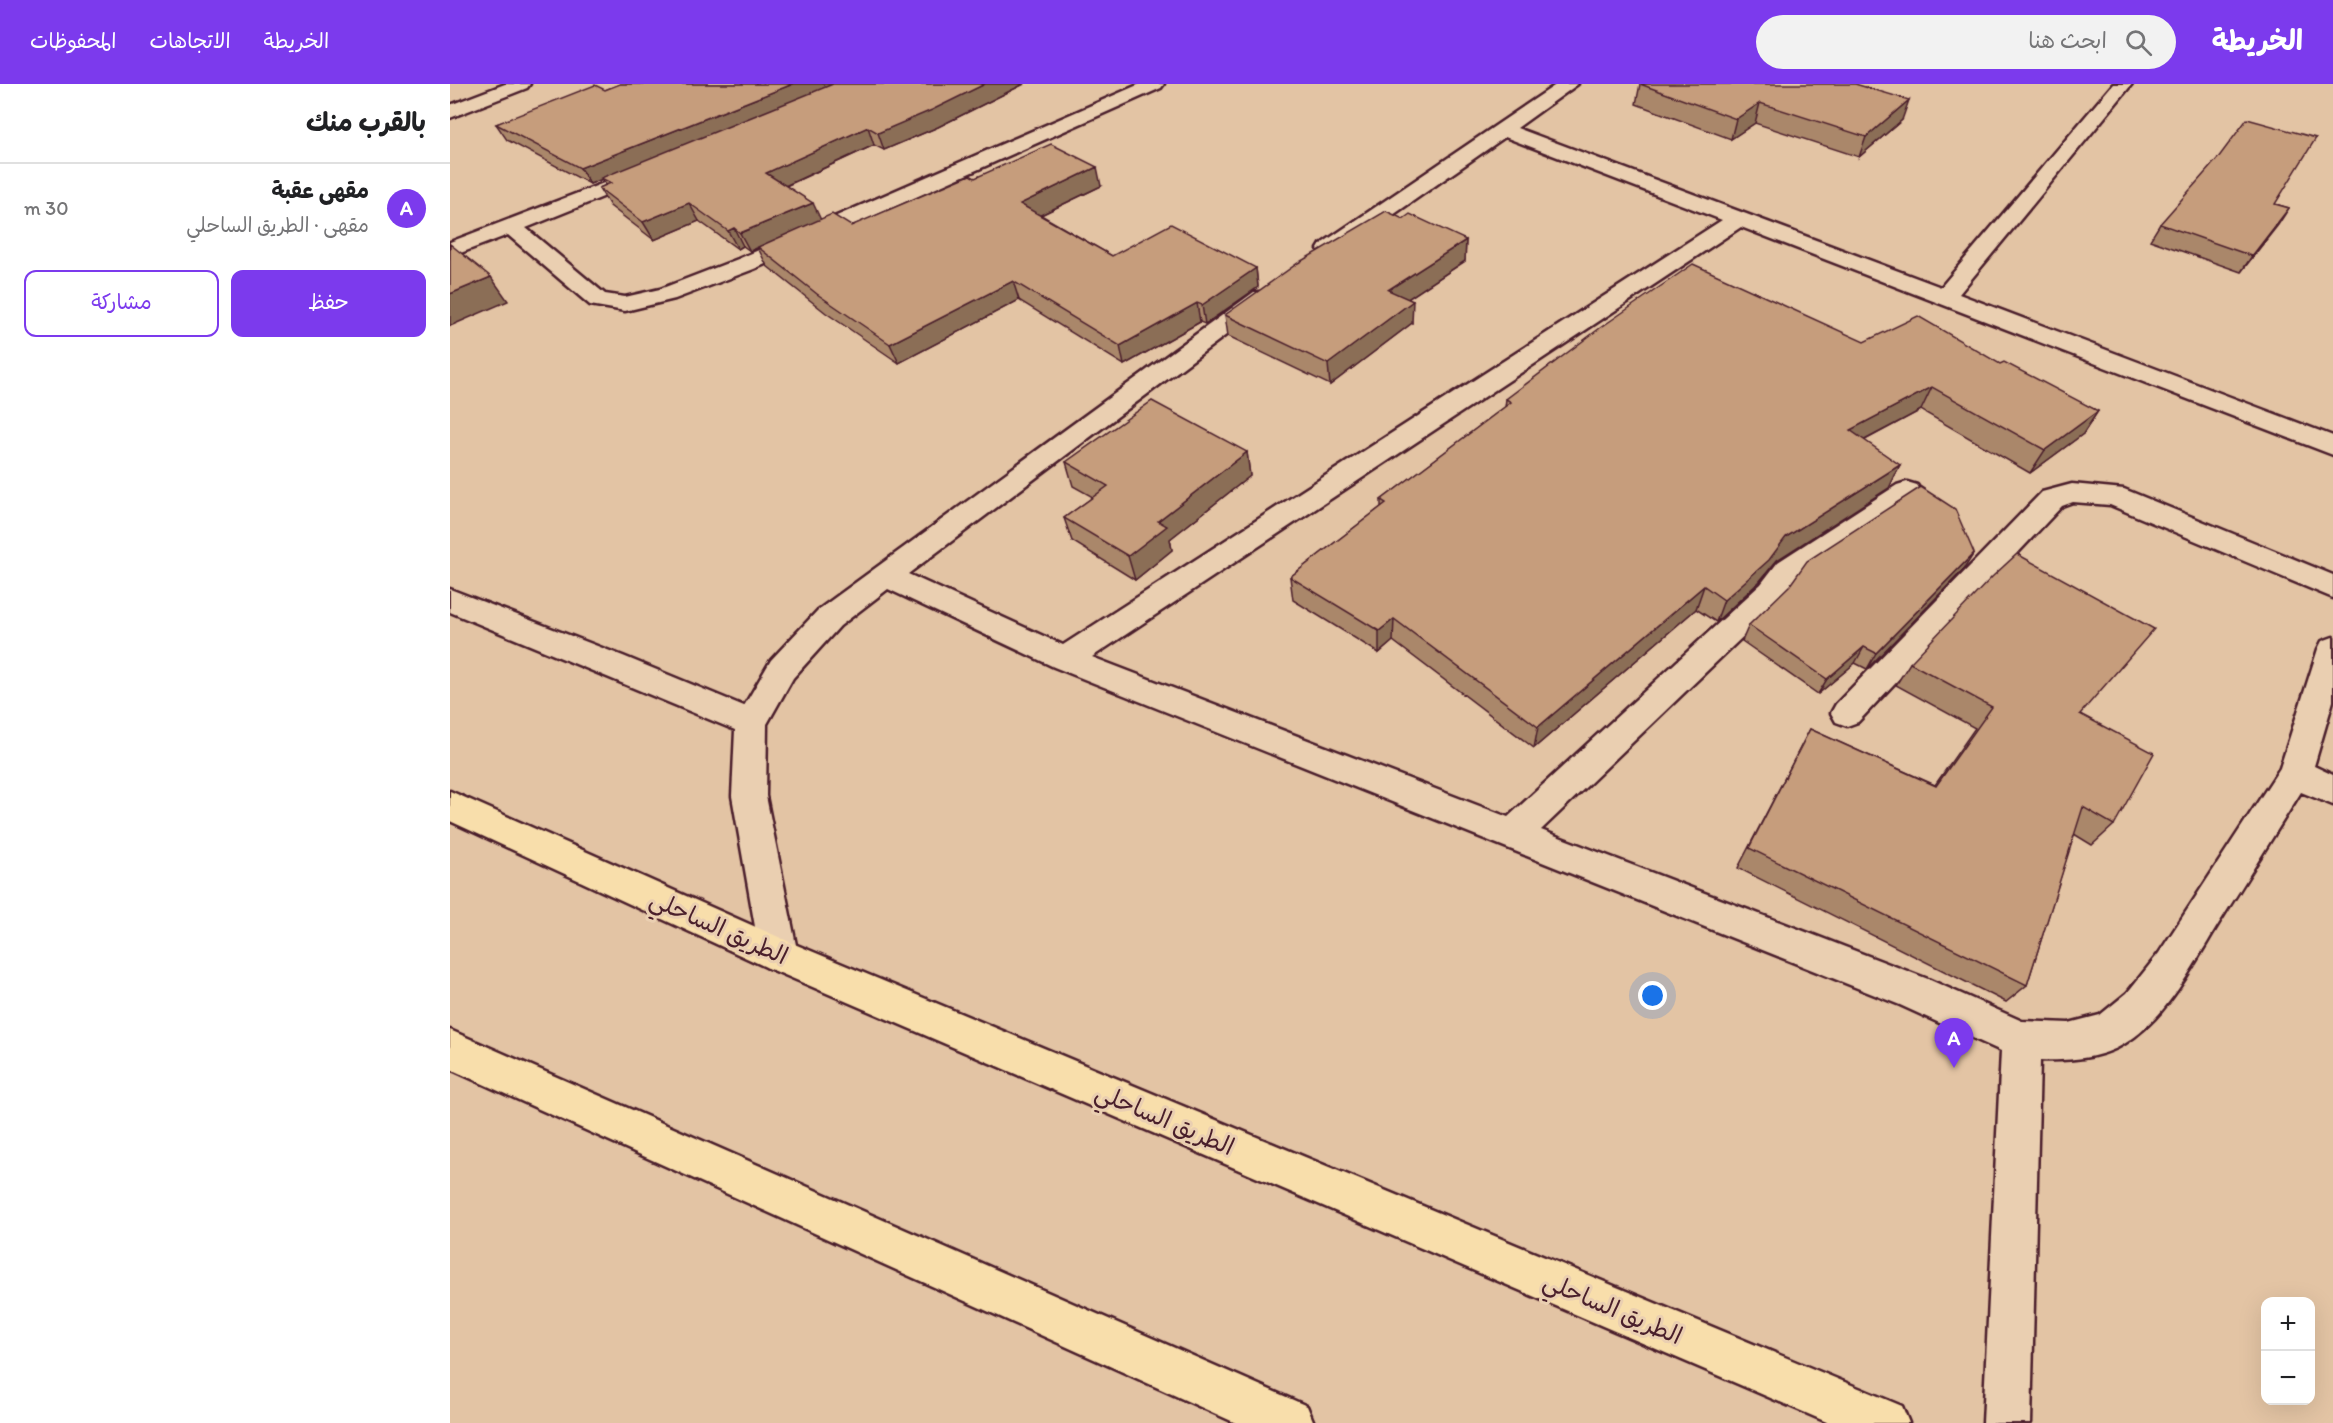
<!DOCTYPE html>
<html lang="ar">
<head>
<meta charset="utf-8">
<style>
  body { margin:0; font-family:Itim,"Playpen Sans Arabic",sans-serif; background:#f2f2f2; color:#202124; direction:rtl }
  .controls { position:absolute; right:18px; bottom:18px; display:grid; overflow:hidden; border-radius:12px; box-shadow:0 6px 24px #0002 }
  .controls button { width:54px; height:54px; display:grid; place-items:center; padding:0; border:0; border-bottom:2px solid #e0e0e0; background:#fff; color:#202124; font:30px sans-serif }
  .you { position:absolute; left:1203px; top:912px; width:21px; height:21px; margin:-15px; border:4px solid #fff; border-radius:50%; background:#1a73e8; box-shadow:0 0 0 9px #1a73e833 }
  .badge { display:grid; place-items:center; width:39px; height:39px; border-radius:50%; background:#7c3aed; color:#fff; font-size:20px; font-weight:700 }
  .pin { position:absolute; translate:-50% -50px; filter:drop-shadow(0 2px 3px #0008) }
  .pin::after { content:''; position:absolute; top:32px; width:21px; height:18px; background:inherit; clip-path:polygon(0 0,100% 0,50% 100%) }
  .list { margin:0; padding:0; list-style:none }
  h2 { display:flex; justify-content:space-between; align-items:center; height:78px; margin:0; padding:0 24px; font-size:26px }
  h2 small { font-size:20px; font-weight:400; color:#757577 }
  .list li { display:grid; grid-template-columns:39px 1fr auto; gap:18px; align-items:center; box-sizing:border-box; height:90px; padding:0 24px; border-top:2px solid #e0e0e0 }
  .list b { display:block; font-size:22px; white-space:nowrap }
  .list p { margin:0; font-size:20px; white-space:nowrap; color:#757577 }
  .list em { font-size:20px; font-style:normal; color:#757577 }
  .actions { display:flex; gap:12px; padding:18px 24px }
  .actions a { flex:1; padding:14px 0; border:2px solid #7c3aed; border-radius:12px; text-align:center; font-size:21px; color:#7c3aed }
  .actions .main { background:#7c3aed; color:#fff }
  .icon { flex:none; width:33px; height:33px; fill:none; stroke:currentColor; stroke-width:2; stroke-linecap:round; stroke-linejoin:round }
  .map { position:relative; flex:none; width:1883px; height:1339px; overflow:hidden; direction:ltr }
  header { display:flex; align-items:center; gap:36px; box-sizing:border-box; height:84px; padding:0 30px; background:#7c3aed; color:#fff }
  header strong { font-size:28px }
  nav { display:flex; gap:33px; margin-inline-start:auto; font-size:21px }
  .search { width:420px; height:54px; background:#f2f2f2; display:flex; align-items:center; gap:15px; box-sizing:border-box; padding:0 21px; border-radius:33px; color:#757577; font-size:22px }
  main { display:flex }
  aside { flex:1; background:#fff }
  .map>svg:first-child { display:block }
  .lines { fill:none; stroke-linecap:round; stroke-linejoin:round }
  .minor-casing { stroke:#4a1f2b; stroke-width:5 }
  .trunk-casing { stroke:#4a1f2b; stroke-width:5 }
  .minor { fill:#eacfb1; fill-rule:evenodd }
  .trunk { fill:#f8deab; fill-rule:evenodd }
  .wall { fill:#aa876b; stroke:#4a1f2b; stroke-width:1.5 }
  .shaded-wall { fill:#8b6e57; stroke:#4a1f2b; stroke-width:1.5 }
  .building { fill:#c69d7c; stroke:#4a1f2b; stroke-width:1.5 }
  .labels { text-anchor:middle; dominant-baseline:central; stroke-width:6; stroke-linejoin:round; paint-order:stroke }
  .near-street-label { font-size:24px; fill:#4a1f2b; stroke:#eacfb1 }
</style>
</head>
<body>
<header>
<strong>الخريطة</strong>
<div class="search"><svg class="icon" aria-label="search" viewBox="0 0 24 24"><circle cx="10" cy="10" r="6"/><path d="M15 15l6 6"/></svg>ابحث هنا</div>
<nav><a>الخريطة</a><a>الاتجاهات</a><a>المحفوظات</a></nav>
</header>
<main>
<div class="map">
<svg width="1883" height="1339" viewBox="0 0 1883 1339">
  <rect width="100%" height="100%" fill="#e3c4a4"/>
  <filter id="ink" filterUnits="userSpaceOnUse"><feTurbulence type="fractalNoise" baseFrequency=".0167" numOctaves="2"/><feDisplacementMap in="SourceGraphic" scale="12" xChannelSelector="R" yChannelSelector="G"/><feConvolveMatrix kernelMatrix="1 2 1 2 8 2 1 2 1" color-interpolation-filters="sRGB"/></filter>
  <g filter="url(#ink)">
    <g class="lines">
      <!-- minor casing -->
      <g class="minor-casing">
        <path id="minor" d="M55 0H80L77 4 0 34V21Z
          M690 0H714L711 4 304 185 225 215 175 227 140 221 58 151 0 173V158L193 84 200 86 203 90 200 94 76 144 155 210 175 213 210 205 288 175Z
          M1107 0H1128L1067 44 1491 203 1663 0H1682L1509 210 1883 352V371L1291 143 642 573 1058 733 1311 500 1328 478 1447 401 1457 398 1467 401 1471 407 1467 413 1348 492 1331 516 1091 746 1478 895 1572 937 1619 939 1650 931 1677 909 1709 869 1830 684 1868 565 1872 557 1883 553V617L1864 682 1883 691V721L1851 708C1824 751 1797 795 1769 839 1743 881 1717 934 1674 960 1650 975 1617 977 1590 976L1581 1339H1533L1551 967 1450 921 604 583 438 505 390 542 343 594 317 640 316 712 348 871 342 883 329 888 316 883 310 871 282 712 285 646 0 528V505L173 572 294 622 321 576 368 526 804 208H820L823 213 820 218 458 490 613 561 1272 136 1055 53 887 170H871L868 165 871 160Z
          M1622 400 1674 405 1883 491V514L1660 421 1623 418 1612 422 1408 638 1397 642 1386 638 1381 629 1386 620 1592 408Z"/>
      </g>
      <!-- trunk casing -->
      <g class="trunk-casing">
        <path id="trunk" d="M0 707 342 859 1452 1322 1459 1339H1379L316 883 0 737Z
          M0 946 857 1322 864 1339H786L0 985Z"/>
      </g>
      <!-- minor -->
      <use href="#minor" class="minor"/>
      <!-- trunk -->
      <use href="#trunk" class="trunk"/>
    </g>
    <!-- wall -->
    <path class="wall" d="M170 0H574L488 43 434 66 424 61 336 102 370 135 401 142 525 94 651 102 591 131 662 172 806 184 808 203 755 240 750 238 674 281 569 216 449 279 376 229 317 182 308 164 300 167 293 162 288 165 249 137 204 156 160 122 149 104 156 101 152 95 140 100 57 56 46 40 155 6Z
      M1190 0 1452 36 1409 73 1305 39 1281 55 1186 20Z
      M1825 120 1839 124 1791 188 1700 156 1710 140Z
      M953 135 1016 156 1015 177 957 215 962 239 880 301 778 252 775 231Z
      M1414 258 1550 280 1648 327 1633 350 1580 389 1471 326 1415 356 1439 404 1327 476 1309 498 1266 538 1246 525 1084 664 943 557 929 569 843 516 840 493 931 423V416L1055 323 1056 315Z
      M797 368 800 392 720 455 722 466 685 496 622 457 614 434 643 413 623 402 616 378Z
      M1514 485 1417 585 1405 579 1368 610 1292 557 1299 541Z
      M1460 579 1630 630 1664 741 1642 761 1624 750 1577 901 1556 918 1288 784 1360 645 1485 701 1525 644 1446 601Z"/>
    <!-- shaded-wall -->
    <path class="shaded-wall" d="M343 0H389L140 100 130 84Z
      M535 0H574L488 43 434 66 428 49Z
      M1459 16 1452 36 1409 73 1416 53Z
      M1310 19 1305 39 1281 55 1286 35Z
      M418 43 424 61 324 107 316 89Z
      M647 83 651 102 576 138 570 120Z
      M239 119 249 137 204 156 193 138Z
      M363 119 371 136 300 167 290 149Z
      M1839 124 1828 141 1791 188 1802 172Z
      M284 144 293 162 288 165 278 147Z
      M1016 156 1015 177 938 228V206Z
      M806 184 808 203 755 240 752 221Z
      M41 193 58 217 0 242V210Z
      M563 197 569 216 449 279 440 260Z
      M963 217 962 239 880 301 878 280Z
      M747 219 750 238 674 281 670 262Z
      M1482 303 1471 326 1390 369 1400 346Z
      M1648 327 1633 350 1580 389 1595 366Z
      M797 368 800 392 720 455 722 466 685 496 678 472 708 437Z
      M1450 381 1439 404 1327 476 1309 498 1266 538 1274 516 1336 453Z
      M1524 469 1514 485 1417 585 1426 569Z
      M1254 502 1246 525 1084 664 1088 643Z
      M944 535 943 557 929 569V547Z
      M1414 563 1405 579 1368 610 1377 595Z"/>
    <!-- building -->
    <path class="building" d="M170 0H343L130 84 46 40 145 1 155 6Z
      M383 0H535L482 26 428 49 418 43 316 89 363 119 290 149 284 144 278 147 239 119 193 138 149 104 161 99 151 94Z
      M1190 0H1405L1459 16 1416 53 1310 19 1286 35Z
      M1797 35 1866 54 1825 120 1839 124 1802 172 1710 140 1768 74Z
      M601 60 647 83 570 120 662 172 721 140 806 184 752 221 747 219 670 262 563 197 440 260 367 210 308 163 382 130 401 142 520 91 525 94Z
      M936 127 953 135 960 130 1016 156 938 206 963 217 878 280 775 231 848 179Z
      M0 160 41 193 0 210Z
      M1243 180 1414 258 1468 232 1550 280 1554 278 1648 327 1595 366 1482 303 1400 346 1450 381 1336 453 1319 476 1274 516 1254 502 1088 643 944 535 929 547 840 493 936 419 931 416 1061 318 1056 315 1150 244Z
      M702 317 797 368 708 437 717 442 678 472 614 434 658 402 616 378Z
      M1471 403 1505 425 1524 469 1426 569 1414 563 1377 595 1299 541 1340 501 1357 477Z
      M1567 470 1704 545 1630 630 1704 669 1664 741 1633 723 1577 901 1299 764 1360 645 1486 702 1542 623 1460 579 1542 493Z"/>
  </g>
  <g class="labels">
    <!-- near-street labels -->
    <g class="near-street-label">
      <text transform="translate(269 843) rotate(24)">الطريق الساحلي</text>
      <text transform="translate(715 1035) rotate(23)">الطريق الساحلي</text>
      <text transform="translate(1163 1224) rotate(23)">الطريق الساحلي</text>
    </g>
  </g>
</svg>
<div class="controls">
<button>+</button>
<button>−</button>
</div>
<div class="you"></div>
<div class="pin badge" style="left:1504px;top:984px">A</div>
</div>
<aside>
<h2>بالقرب منك<small></small></h2>
<ul class="list">
<li><span class="badge">A</span><div><b>مقهى عقبة</b><p>مقهى · الطريق الساحلي</p></div><em>30 m</em></li>
</ul>
<div class="actions"><a class="main">حفظ</a><a>مشاركة</a></div>
</aside>
</main>
</body>
</html>
